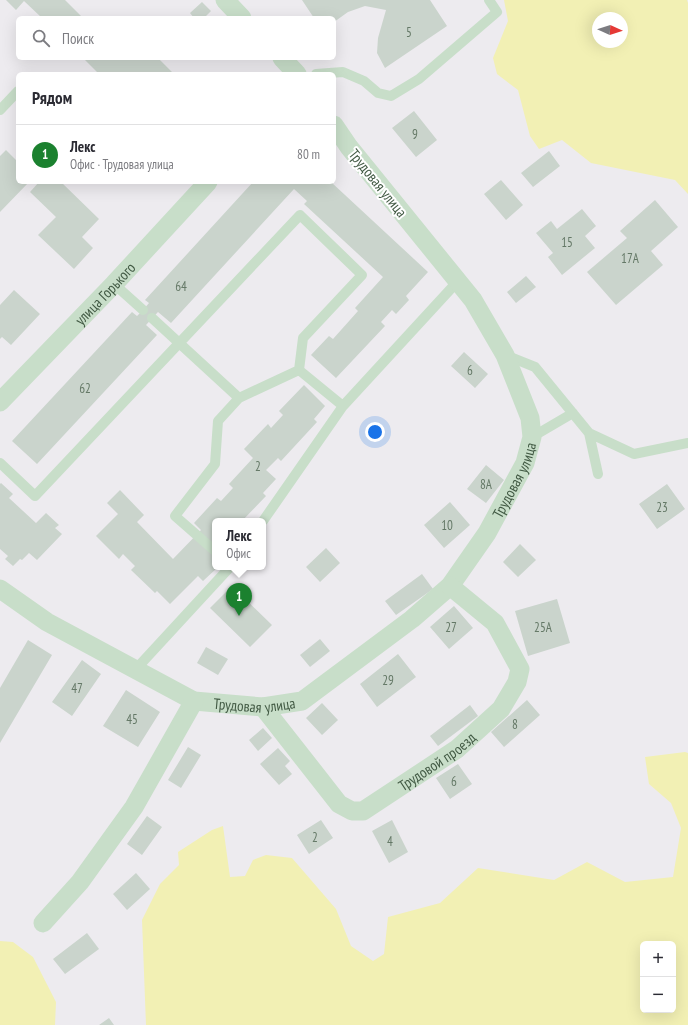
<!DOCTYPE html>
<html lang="ru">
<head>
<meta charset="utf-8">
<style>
  body { margin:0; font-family:"PT Sans Narrow",sans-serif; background:#f2f2f3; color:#2b2b33 }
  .controls { position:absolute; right:12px; bottom:12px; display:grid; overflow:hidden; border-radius:6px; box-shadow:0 4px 16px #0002 }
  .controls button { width:36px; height:36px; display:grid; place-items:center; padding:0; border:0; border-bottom:1px solid #e1e1e2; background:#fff; color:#2b2b33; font:20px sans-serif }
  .compass { position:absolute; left:592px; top:12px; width:36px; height:36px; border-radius:50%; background:#fff; box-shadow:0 4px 16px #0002; rotate:93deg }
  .you { position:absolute; left:375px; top:432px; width:14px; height:14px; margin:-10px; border:3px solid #fff; border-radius:50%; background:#1a73e8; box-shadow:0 0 0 6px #1a73e833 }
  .badge { display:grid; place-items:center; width:26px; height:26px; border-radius:50%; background:#1b812f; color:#fff; font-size:13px; font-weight:700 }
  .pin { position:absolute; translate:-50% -33px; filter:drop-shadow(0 1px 2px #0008) }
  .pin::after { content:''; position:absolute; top:21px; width:14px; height:12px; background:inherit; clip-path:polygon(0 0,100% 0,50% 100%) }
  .popup { position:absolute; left:212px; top:518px; width:54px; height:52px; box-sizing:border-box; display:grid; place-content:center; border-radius:6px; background:#fff; filter:drop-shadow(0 1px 3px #0005); font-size:13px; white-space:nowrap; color:#7c7c81 }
  .popup b { font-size:15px; color:#2b2b33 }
  .popup::after { content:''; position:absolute; left:50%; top:100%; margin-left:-8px; border:8px solid transparent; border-top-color:#fff }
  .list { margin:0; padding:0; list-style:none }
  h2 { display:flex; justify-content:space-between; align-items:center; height:52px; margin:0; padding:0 16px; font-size:17px }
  h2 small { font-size:13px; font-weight:400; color:#7c7c81 }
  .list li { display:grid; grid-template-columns:26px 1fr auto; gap:12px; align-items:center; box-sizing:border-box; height:60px; padding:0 16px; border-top:1px solid #e1e1e2 }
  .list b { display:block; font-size:15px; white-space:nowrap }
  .list p { margin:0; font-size:13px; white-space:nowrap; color:#7c7c81 }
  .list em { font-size:13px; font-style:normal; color:#7c7c81 }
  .icon { flex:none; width:22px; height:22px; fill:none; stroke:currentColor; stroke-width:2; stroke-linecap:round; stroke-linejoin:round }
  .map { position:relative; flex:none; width:688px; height:1025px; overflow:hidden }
  .search { position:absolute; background:#fff; box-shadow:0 4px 16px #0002; left:16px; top:16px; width:320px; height:44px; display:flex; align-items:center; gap:10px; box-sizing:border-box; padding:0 14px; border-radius:6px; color:#7c7c81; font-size:15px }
  .panel { position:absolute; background:#fff; box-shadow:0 4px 16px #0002; left:16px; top:72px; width:320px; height:112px; border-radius:6px }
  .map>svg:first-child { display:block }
  .green { fill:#f2f0b4; fill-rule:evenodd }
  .building { fill:#cad4cc }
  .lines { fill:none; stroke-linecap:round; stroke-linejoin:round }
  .service { stroke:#c8dec9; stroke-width:10 }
  .minor { stroke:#c8dec9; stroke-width:19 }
  .labels { text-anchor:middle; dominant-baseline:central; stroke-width:4; stroke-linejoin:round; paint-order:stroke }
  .number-label { font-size:13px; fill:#647866 }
  .street-label { font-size:15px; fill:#425a44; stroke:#fff }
</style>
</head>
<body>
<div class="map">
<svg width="688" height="1025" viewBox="0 0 688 1025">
  <rect width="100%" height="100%" fill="#edebef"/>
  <!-- green -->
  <path class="green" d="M504 0H687L688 3V194L675 180 591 163 562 140 539 149 530 136 518 90 497 74 493 58 508 21ZM598 18H622V42H598Z
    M685 752 688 753V1025H146L142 920 160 884 179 865 178 852 212 830 223 826 230 877 245 876 253 860 266 855 292 858 336 909 351 946 373 961 384 954 388 917 440 903 478 868 554 880 587 862 625 882 673 877 681 828 671 803 649 784 645 757ZM643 944H673V1010H643Z
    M0 941 13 942 33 957 56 1002 55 1025H0Z"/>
  <!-- building -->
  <path class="building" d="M6 0H65L83 18H42L24 1 16 10Z
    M302 0H430L447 26 385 68 377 53 378 38 386 10 365 6 348 12 334 22V18H314Z
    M202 2 211 11 204 18H194L190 13Z
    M83 58H158L172 72 170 74H99Z
    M414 111 437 140 416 157 392 128Z
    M6 150 18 162V182H29L0 212V156Z
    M549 151 560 166 533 187 521 173Z
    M501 180 523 205 506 220 484 194Z
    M39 182H61L99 219 82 237 93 248 74 269 38 235 56 217 30 192Z
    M253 182H331L428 272 406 296 409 300 396 314 392 310 381 322 385 326 336 378 311 355 329 336 333 339 358 311 355 308 383 277 304 204 307 201 294 189 171 323 158 312 146 325 157 335 37 464 12 441 132 312 137 316 143 310 149 303 145 300Z
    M655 200 678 227 651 251 663 265 616 305 587 272 627 238 620 231Z
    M582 209 596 226 585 236 595 248 562 275 548 257 553 253 536 233 551 221 557 229Z
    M526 276 536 287 516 303 507 292Z
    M14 290 40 314 11 345 2 337 0 339V305Z
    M464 352 488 374 475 388 451 366Z
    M304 385 325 406 314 419 317 422 281 461 278 458 266 470 276 479 263 493 266 496 242 521H215V567L217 568 203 581 198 576 170 604 157 591 155 593 131 570 135 566 123 554 119 559 96 536 118 514 107 503 120 490 144 515 137 522 173 559 201 530 194 523 217 498 221 501 233 488 229 484 253 458 244 449 268 424 271 428 283 415 279 411Z
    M486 465 504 480 486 503 467 489Z
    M1 483 13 494 9 498 36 523 46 513 59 525 55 528 62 534 37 560 29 553 22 560 20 559 13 566 5 559 8 556 0 549V484Z
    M667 484 685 509 657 529 639 504Z
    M450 502 470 525 444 548 424 525Z
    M520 544 536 560 518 577 503 562Z
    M326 548 340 563 320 582 306 567Z
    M422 574 433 589 396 615 385 601Z
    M232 586 272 625 250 647 210 608Z
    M557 599 570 643 528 656 515 611Z
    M454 606 473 628 449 649 430 627Z
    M320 639 330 651 310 667 300 655Z
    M28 640 52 655 0 743V688Z
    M206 647 228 659 218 675 197 663Z
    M398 654 416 677 377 707 360 684Z
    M82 660 101 674 72 716 52 702Z
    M126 690 160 712 138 747 103 726Z
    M527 700 540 715 504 747 491 732Z
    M322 703 338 720 322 735 306 718Z
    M470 705 478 716 438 746 430 736Z
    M263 728 272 738 258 751 249 740Z
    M188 747 201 755 181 788 168 780Z
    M278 748 290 761 285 766 292 774 279 785 260 764Z
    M458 764 472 784 450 799 436 778Z
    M147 816 162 827 142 855 127 844Z
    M321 820 333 838 309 854 297 835Z
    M392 820 408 852 389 863 372 831Z
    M136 873 150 889 127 910 113 894Z
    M87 933 99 949 65 974 53 959Z
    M109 1018 114 1025H99Z"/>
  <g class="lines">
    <!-- service -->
    <path class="service" d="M316 74 343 72 364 81 378 93 391 96 419 79 497 12 489 0
      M0 110 18 91
      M114 284 143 310
      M152 318 239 398 218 421 215 464 175 516 215 551
      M505 355 535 367 589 433 598 474
      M299 370 343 406
      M589 433 634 454 688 443
      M532 437 573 413
      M0 463 35 496 300 215 362 275 303 338 299 370 239 398
      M263 521 343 406 458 281
      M136 669 230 567"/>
    <!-- minor -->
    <g class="minor">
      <path d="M225 0 242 18"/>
      <path d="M282 58 297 74"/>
      <path id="s1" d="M0 402 114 284 208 182"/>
      <path id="s2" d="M0 589 47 622 194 701 263 707 302 701 412 619 450 586 487 533 525 463 532 437 530 418 505 355 473 300 349 147 334 125"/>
      <path id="s3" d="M263 707 339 804 352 811H363L457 749 501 709 517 682 520 669 495 623 450 586"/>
      <path d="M43 923 80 882 134 807 194 701"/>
    </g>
  </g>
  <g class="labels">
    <!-- number labels -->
    <g class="number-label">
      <text x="409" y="32">5</text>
      <text x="415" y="134">9</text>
      <text x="567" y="242">15</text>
      <text x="630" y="258">17А</text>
      <text x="181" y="286">64</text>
      <text x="470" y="370">6</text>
      <text x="85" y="388">62</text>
      <text x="258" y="466">2</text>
      <text x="486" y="484">8А</text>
      <text x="662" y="507">23</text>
      <text x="447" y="525">10</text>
      <text x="451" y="627">27</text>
      <text x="543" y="627">25А</text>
      <text x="388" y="680">29</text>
      <text x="77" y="688">47</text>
      <text x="132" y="719">45</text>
      <text x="515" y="724">8</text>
      <text x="454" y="781">6</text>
      <text x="315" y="837">2</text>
      <text x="390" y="841">4</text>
    </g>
    <!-- street labels -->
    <g class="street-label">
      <text transform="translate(378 183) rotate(51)">Трудовая улица</text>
      <text stroke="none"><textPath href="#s1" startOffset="151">улица Горького</textPath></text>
      <text stroke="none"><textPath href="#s2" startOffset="645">Трудовая улица</textPath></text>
      <text stroke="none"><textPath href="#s2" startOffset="285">Трудовая улица</textPath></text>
      <text stroke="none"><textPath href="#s3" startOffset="238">Трудовой проезд</textPath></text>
    </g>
  </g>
</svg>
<div class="controls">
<button>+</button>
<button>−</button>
</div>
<svg class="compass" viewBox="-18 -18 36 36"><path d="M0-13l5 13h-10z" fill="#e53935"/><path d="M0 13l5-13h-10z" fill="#7c7c81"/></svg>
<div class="you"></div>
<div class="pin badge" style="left:239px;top:616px">1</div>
<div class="popup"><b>Лекс</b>Офис</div>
<div class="search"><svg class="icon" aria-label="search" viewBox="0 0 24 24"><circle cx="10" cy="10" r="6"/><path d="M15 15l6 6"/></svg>Поиск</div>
<section class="panel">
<h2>Рядом<small></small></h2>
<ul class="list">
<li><span class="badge">1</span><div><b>Лекс</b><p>Офис · Трудовая улица</p></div><em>80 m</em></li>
</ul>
</section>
</div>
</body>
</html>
